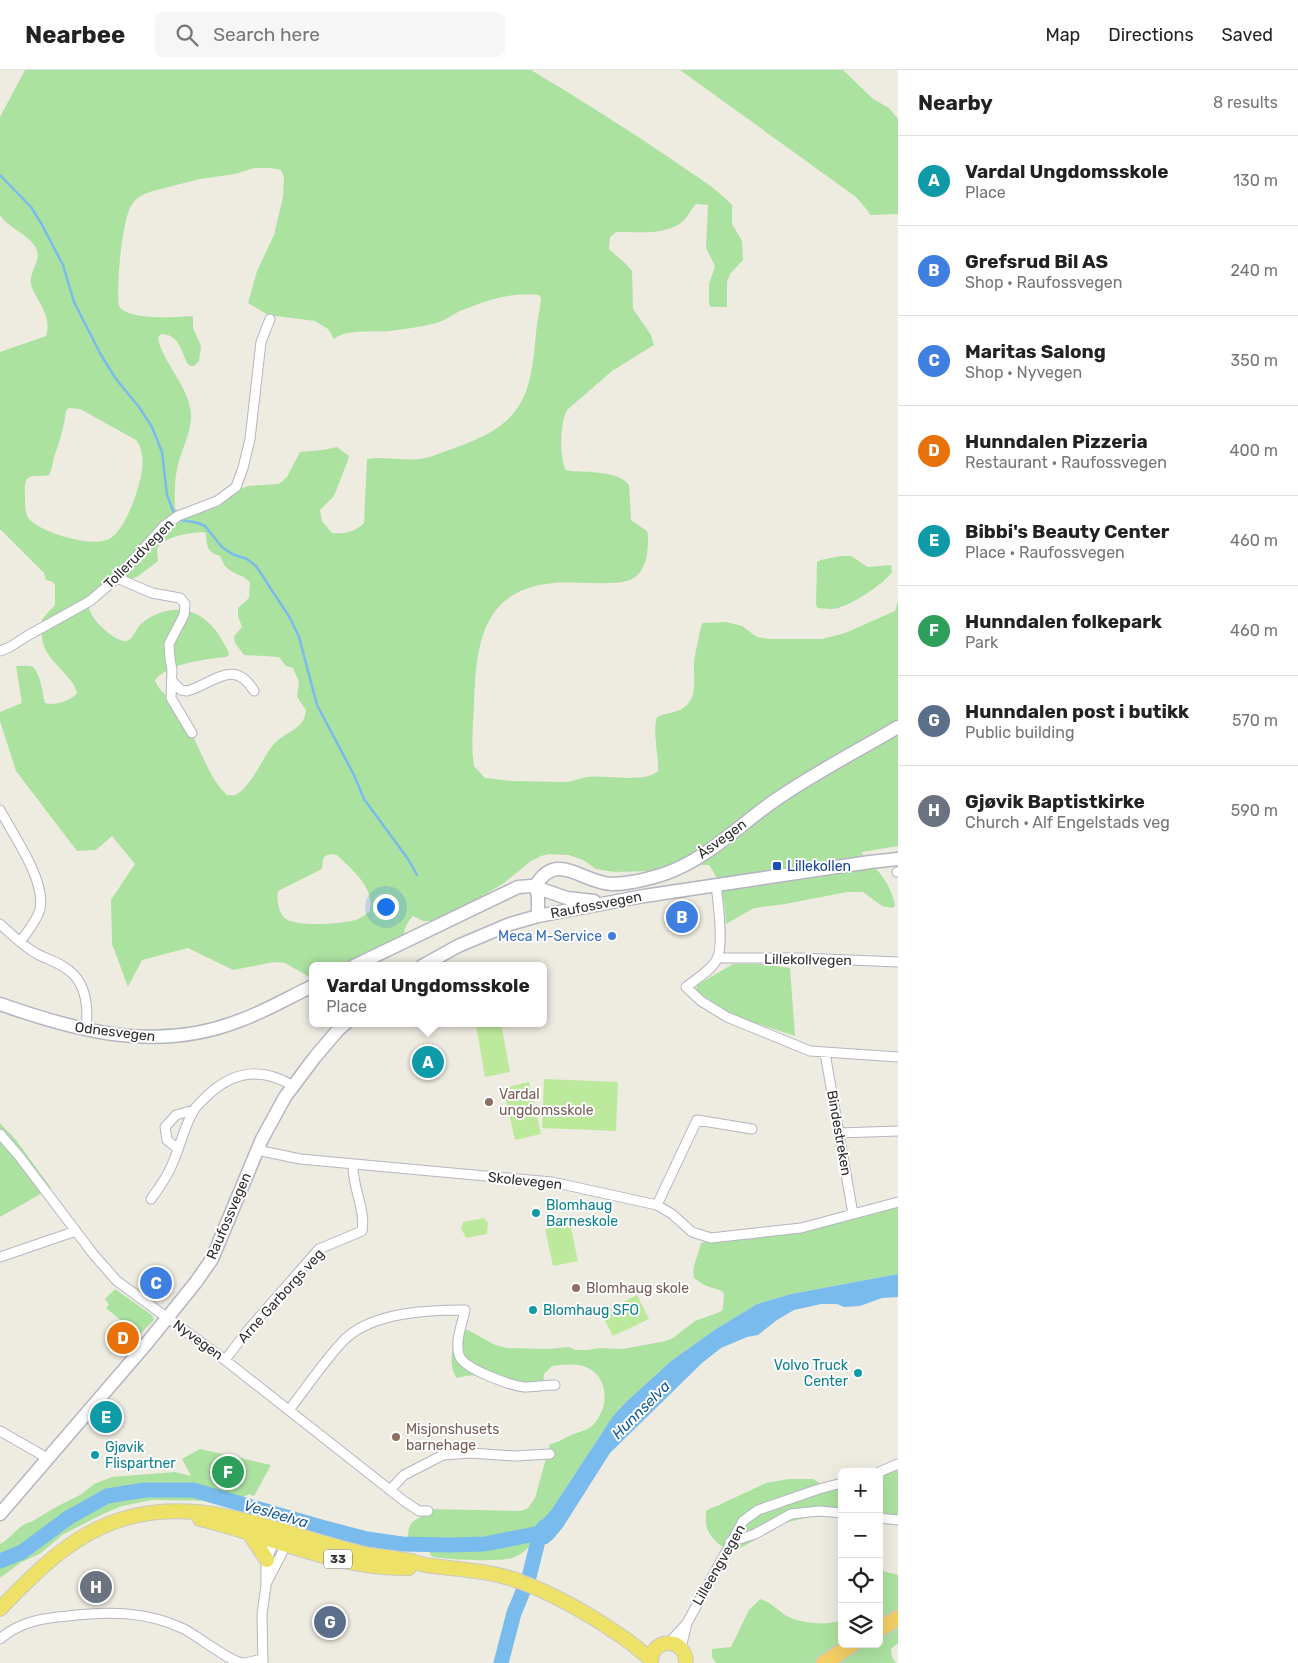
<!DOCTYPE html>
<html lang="en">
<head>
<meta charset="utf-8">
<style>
  body { margin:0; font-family:Rubik,sans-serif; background:#f6f6f6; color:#222 }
  .controls { position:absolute; right:15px; bottom:15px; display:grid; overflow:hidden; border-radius:8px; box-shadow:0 5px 20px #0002 }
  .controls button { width:45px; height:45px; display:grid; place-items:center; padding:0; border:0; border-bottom:1px solid #e0e0e0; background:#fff; color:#222; font:25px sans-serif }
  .you { position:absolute; left:385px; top:836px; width:18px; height:18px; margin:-12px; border:4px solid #fff; border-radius:50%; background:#1a73e8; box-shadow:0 0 0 8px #1a73e833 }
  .badge { display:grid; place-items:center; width:32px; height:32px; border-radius:50%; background:#484df4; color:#fff; font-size:16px; font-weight:700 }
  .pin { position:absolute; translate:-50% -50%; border:2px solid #fff; box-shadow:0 1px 5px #0006 }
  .popup { position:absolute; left:309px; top:892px; width:238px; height:65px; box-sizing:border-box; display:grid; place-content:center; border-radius:8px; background:#fff; filter:drop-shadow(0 1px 4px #0005); font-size:16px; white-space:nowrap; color:#767676 }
  .popup b { font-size:19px; color:#222 }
  .popup::after { content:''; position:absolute; left:50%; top:100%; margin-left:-10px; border:10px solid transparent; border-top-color:#fff }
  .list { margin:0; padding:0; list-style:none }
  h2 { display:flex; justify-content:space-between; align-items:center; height:65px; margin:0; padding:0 20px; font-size:21px }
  h2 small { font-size:16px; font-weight:400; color:#767676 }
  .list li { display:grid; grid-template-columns:32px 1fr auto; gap:15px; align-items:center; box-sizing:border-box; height:90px; padding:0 20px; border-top:1px solid #e0e0e0 }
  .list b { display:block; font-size:19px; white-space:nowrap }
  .list p { margin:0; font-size:16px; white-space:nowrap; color:#767676 }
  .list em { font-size:16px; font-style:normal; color:#767676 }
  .icon { flex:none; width:28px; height:28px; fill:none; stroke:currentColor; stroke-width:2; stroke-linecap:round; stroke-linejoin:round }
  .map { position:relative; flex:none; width:898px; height:1593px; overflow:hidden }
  header { display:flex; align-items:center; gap:30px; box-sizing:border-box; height:70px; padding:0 25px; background:#fff; border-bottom:1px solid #e0e0e0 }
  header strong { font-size:24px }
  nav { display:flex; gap:28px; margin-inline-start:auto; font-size:18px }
  .search { width:350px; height:45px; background:#f6f6f6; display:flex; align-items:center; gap:12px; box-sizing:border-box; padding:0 18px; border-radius:8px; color:#767676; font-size:19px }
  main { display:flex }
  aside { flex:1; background:#fff }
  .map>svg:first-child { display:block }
  .green { fill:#ace2a0; fill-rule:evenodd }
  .pitch { fill:#bde99c }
  .water { fill:#79bbec }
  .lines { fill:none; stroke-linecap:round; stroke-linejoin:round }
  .stream { stroke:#79bbec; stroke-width:2.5 }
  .river { stroke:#79bbec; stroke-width:15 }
  .minor-casing { stroke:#b4b5c0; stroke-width:11 }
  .secondary-casing { stroke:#b4b5c0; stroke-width:15 }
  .primary-casing { stroke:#c9c9c9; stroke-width:16 }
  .trunk-casing { stroke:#c9c9c9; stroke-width:18 }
  .minor { stroke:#fff; stroke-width:9 }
  .secondary { stroke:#fff; stroke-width:12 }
  .primary { stroke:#ede267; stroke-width:14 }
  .trunk { stroke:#f3ce64; stroke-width:15 }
  .transit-dot { fill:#1a4fb4; stroke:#fff; stroke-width:2 }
  .shop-dot { fill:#3f7fe0; stroke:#fff; stroke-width:2 }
  .education-dot { fill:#8d6e63; stroke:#fff; stroke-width:2 }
  .culture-dot { fill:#0f9aa8; stroke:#fff; stroke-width:2 }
  .labels { text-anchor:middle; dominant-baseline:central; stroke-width:4; stroke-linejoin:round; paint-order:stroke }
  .shield { fill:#fff; stroke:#6d6d6d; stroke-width:1 }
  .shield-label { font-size:12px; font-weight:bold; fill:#2e2e2e }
  .street-label { font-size:14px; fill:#2e2e2e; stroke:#fff }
  .transit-label { font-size:14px; fill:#164399; stroke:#fff; text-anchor:start }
  .shop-label { font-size:14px; fill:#366cbe; stroke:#fff; text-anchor:end }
  .education-label { font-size:14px; fill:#785e54; stroke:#fff; text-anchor:start }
  .culture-label { font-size:14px; fill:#0d838f; stroke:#fff; text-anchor:start }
  .water-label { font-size:15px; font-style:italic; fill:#12589d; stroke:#fff }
</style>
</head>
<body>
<header>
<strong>Nearbee</strong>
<div class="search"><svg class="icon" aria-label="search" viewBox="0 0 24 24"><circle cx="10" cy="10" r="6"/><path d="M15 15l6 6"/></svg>Search here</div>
<nav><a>Map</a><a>Directions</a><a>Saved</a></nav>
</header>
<main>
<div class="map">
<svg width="898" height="1593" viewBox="0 0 898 1593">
  <rect width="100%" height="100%" fill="#eeebe1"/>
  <!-- green -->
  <path class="green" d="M25 0H531C580 29 627 59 674 91 694 105 715 117 732 135V154L742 171 743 190 730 204 727 212V237H711L709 234V214L715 196 706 178 708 135 696 134C690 140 688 149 678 155 660 165 636 162 616 162L610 167 609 179 627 195 632 201 633 239 651 265 654 275 612 301 567 340C560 353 559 388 566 400L570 401C585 402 620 401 629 415L631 450 647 461 648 465C648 480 648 500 632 509 616 517 573 511 553 513 481 520 476 576 474 635 473 655 471 676 474 696L485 708 513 711 563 712C571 712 578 709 586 707 605 704 644 714 658 701 659 684 652 663 657 647 665 643 676 643 683 638 699 628 693 607 694 591 696 579 699 567 701 556L703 553 726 552 742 556 757 567 769 569H822L845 563 895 541 898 531V776L862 782C864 792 876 797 882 806 888 814 893 825 895 835L893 838 882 836 863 822H847L785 834 754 838 726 854C725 832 722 813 709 795L679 794 651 801 615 802 596 799 583 790 569 785 549 784 541 786 531 791 504 813 464 837 435 851H423L413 846C404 856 403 863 404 876L366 896H313V909L285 893 274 892 233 900 188 878 142 890 128 917 112 874 111 830 135 794 112 766 96 780 77 781 16 701 0 651V642L22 633 16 596C21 596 29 595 33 597 40 602 43 625 45 633 55 636 71 631 77 623 73 605 49 594 43 573 41 566 42 557 42 549L55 535V515L53 512 46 510 44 503 0 459V282L46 266C54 241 28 224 31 208 33 196 43 187 34 175 25 162 8 158 0 145V47ZM254 98H270L281 100 284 107 283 127 274 165 257 201 248 233 268 245 315 251 328 259 334 269C348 258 373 263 390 261 405 259 421 257 436 253 444 251 452 245 460 241 490 229 507 223 539 225L541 228C540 240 537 251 536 262 531 325 524 353 460 376 447 380 434 387 420 389 403 391 384 386 367 389L364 453C355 462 345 464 332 463L322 451 320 440 334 426 348 390 349 386 337 377 323 380 300 382 287 407 279 414 248 416 186 441H178L175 438C175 426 174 412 177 400 180 381 192 363 191 344 189 315 161 291 158 267L161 264C178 264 181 279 187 293L190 296H194L199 291 201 276 193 258V246C176 247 128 251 119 236 116 218 122 145 133 133 137 127 146 123 153 121L200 109 235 104ZM69 338 80 339 136 370C147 384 142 404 137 421 133 434 122 463 109 469 92 478 43 463 30 450 25 445 25 435 25 428 25 423 24 414 27 409 30 404 43 407 49 405 53 397 53 389 56 381 61 368 64 356 66 341ZM202 462 206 463C207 477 206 481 220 486 223 490 223 495 226 497 233 505 244 504 250 513L249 528 238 538V546L242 557 234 566 235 573 244 585 279 587 286 596 293 598 299 612 297 627 306 640C304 660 287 661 275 673 264 684 250 720 235 725 233 726 230 725 227 725 209 708 202 682 190 661 185 651 177 642 171 632 166 625 157 618 155 610 169 593 206 589 226 587L229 585 228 581C223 572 218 562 211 555 191 534 162 536 141 554 136 558 133 570 126 571 116 572 94 552 91 543 88 538 88 533 88 528L100 518 137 507 158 491 157 479C166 465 187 464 202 462ZM333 784 337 785C351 799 377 819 369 842 365 845 361 848 356 850 342 854 298 857 286 849 279 845 276 829 278 821L322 799C323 789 322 785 333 784Z
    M680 0H843L873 29 889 38 898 49V144L870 145 868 141 856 127Z
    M840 486H851L868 497 891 495 892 502C884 514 853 534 838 538 832 540 824 538 818 538L816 535 817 492 821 490Z
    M733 894H762L790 898 795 966 737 947 696 921 697 915Z
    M0 1053 16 1070 51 1118 0 1147Z
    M898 1130V1204L791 1224 757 1234 716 1259 671 1291 626 1332 613 1346 552 1439 534 1459 528 1472 531 1474C527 1480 519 1486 512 1488 503 1492 440 1490 431 1486L427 1472 408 1467C409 1445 418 1454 428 1439L521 1441 528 1438 535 1428 550 1374C558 1373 564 1368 571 1365 578 1362 586 1361 592 1356 610 1339 610 1304 583 1296 573 1293 562 1295 552 1296L544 1304 543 1318C516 1312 484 1300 457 1308 446 1294 455 1274 456 1258L468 1260 495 1275 507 1278 549 1279 569 1277 576 1280H588L599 1278 623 1279 666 1271 673 1268 695 1251 720 1242 723 1239 724 1224 722 1221 704 1215 694 1208C691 1197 699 1184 701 1173L709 1171 814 1153Z
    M115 1219 152 1245 154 1250 138 1266H136L127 1259 129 1257 106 1238 109 1235 105 1229Z
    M200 1379 271 1395 254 1426 249 1424 238 1430 230 1431 152 1430 122 1436 103 1444 62 1465 41 1483 20 1493 0 1508V1474C11 1469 20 1453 31 1452L58 1436 82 1424 94 1414 112 1407 175 1402 191 1406 182 1389Z
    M898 1400V1454L879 1452V1406Z
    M789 1409H813L823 1415H842V1448L812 1446 785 1453 771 1459 762 1466 733 1482C723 1479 710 1468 707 1458 705 1453 706 1447 706 1441 711 1437 717 1437 723 1433L766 1413Z
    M879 1500 898 1505V1573L891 1579 892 1587 896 1593H716L712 1587V1579L731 1577 749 1540 760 1529C771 1532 778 1541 787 1546 799 1553 831 1557 842 1549V1574H879Z"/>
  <!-- pitch -->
  <path class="pitch" d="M487 953H501L510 1002 485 1007 476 955Z
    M544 1009 618 1012 616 1061 542 1058Z
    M529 1012 541 1064 515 1070 503 1018Z
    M484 1148 488 1153 487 1164 466 1168 461 1158 463 1152Z
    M570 1154 578 1191 553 1196 545 1159Z
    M637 1225 649 1249 613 1266 601 1243Z"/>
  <!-- water -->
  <path class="water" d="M898 1204V1227L882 1228 860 1236 844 1237 837 1234H821L794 1240 777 1250 758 1265 747 1267 721 1278 702 1293 610 1383 563 1457 553 1469 547 1474H531L524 1467 523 1462 534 1459 552 1439 613 1346 626 1332 671 1291 716 1259 757 1234 791 1224Z"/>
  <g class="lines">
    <!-- stream -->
    <path class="stream" d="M0 105 31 137 41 153 63 195 74 232 101 285 116 309 139 337 152 357 162 382 167 425 174 443 182 450 198 453 205 456 222 477 232 484 247 489 256 496 290 548 299 567 317 635 354 705 364 729 408 789 417 805"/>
    <!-- river -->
    <path class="river" d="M0 1491 22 1482 68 1448 107 1426 145 1420H193L321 1457 367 1469 402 1474 450 1475 485 1474 540 1463
      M501 1593 514 1543 529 1507 540 1463 544 1457"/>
    <!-- minor casing -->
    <g class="minor-casing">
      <path id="minor" d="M117 508 152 523 180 528 185 534 184 545 169 574 170 589 172 600 171 628 192 663
        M0 581 10 577 27 566 90 531 117 508 164 456 178 446 217 431 236 417 243 398 250 369 261 272 270 249
        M172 611 181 620 187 621C213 614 234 587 254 621
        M0 740C13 765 46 810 40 839 37 851 27 862 20 872
        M897 802H898
        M716 815C718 831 724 875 717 889 711 901 696 909 686 917L701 931 727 947 810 981 898 987
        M0 854C12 865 23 876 37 884 49 890 64 894 74 905 87 919 88 942 86 960
        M718 888H801L898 892
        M825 983 853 1144
        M839 1063 898 1061
        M0 1064 19 1086 94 1185 117 1211 225 1290 404 1431 419 1441H428
        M178 1079 167 1070 165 1057 176 1045 194 1040
        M257 1080 300 1089 552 1112 657 1135 672 1144 692 1162 711 1168 801 1158 898 1132
        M151 1129C160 1117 169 1104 174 1090 181 1073 185 1055 194 1040 197 1035 203 1030 207 1026 233 1001 262 997 293 1016
        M657 1135 697 1050 752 1059
        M0 1187 76 1161
        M225 1290 248 1260 319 1179 362 1161C366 1139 352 1117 353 1095
        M289 1340C307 1317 324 1291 344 1270 372 1242 428 1240 465 1240 462 1255 455 1270 459 1285 463 1299 510 1315 524 1317 534 1317 545 1315 555 1315
        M0 1361 49 1389
        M879 1402 898 1394
        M390 1420 404 1405 443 1385 470 1383 515 1386 550 1384
        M879 1448 898 1450
        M730 1472 755 1464 791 1444 819 1441 842 1443
        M267 1512 282 1483 285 1469
        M0 1569C19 1552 43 1548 68 1546 107 1541 147 1541 184 1559 198 1566 231 1593 244 1593 250 1592 257 1590 263 1589
        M669 1573 687 1553 743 1451 758 1440 819 1419 842 1413
        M681 1578 687 1553
        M263 1593 262 1544 266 1515V1497L270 1481 277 1469"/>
    </g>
    <!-- secondary casing -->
    <g class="secondary-casing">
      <path id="secondary" d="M535 817C556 779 582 813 612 814 629 814 648 809 664 804 706 790 738 756 774 731 814 703 856 682 898 657
        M535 817 538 825V846
        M354 896 518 817 532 816 567 828 594 831
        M422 896 458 876 510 854 538 846 644 826 870 792 898 789
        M0 934C79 962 159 983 241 950 266 941 289 927 313 916
        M0 1444 147 1273 196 1212 212 1189 262 1069 285 1027 315 987 338 960 346 953"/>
    </g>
    <!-- primary casing -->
    <g class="primary-casing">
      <path id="primary" d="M200 1449C269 1465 337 1500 409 1498
        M249 1463 267 1490
        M0 1539C37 1500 77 1460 130 1447 213 1426 290 1468 370 1485 383 1487 397 1488 411 1491 418 1493 425 1496 433 1496 463 1500 493 1501 521 1512 557 1525 592 1546 624 1568 633 1574 641 1582 651 1589
        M651 1593C650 1567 686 1566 686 1593"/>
    </g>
    <!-- trunk casing -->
    <g class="trunk-casing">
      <path id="trunk" d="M879 1559 898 1548
        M824 1593 853 1574"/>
    </g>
    <!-- minor -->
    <use href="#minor" class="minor"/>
    <!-- secondary -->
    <use href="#secondary" class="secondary"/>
    <!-- primary -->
    <use href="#primary" class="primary"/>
    <!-- trunk -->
    <use href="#trunk" class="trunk"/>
  </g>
  <!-- markers -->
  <rect class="transit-dot" x="772" y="791" width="10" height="10" rx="2.5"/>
  <circle class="shop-dot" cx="612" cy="866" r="5"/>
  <g class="education-dot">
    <circle cx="489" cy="1032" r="5"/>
    <circle cx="576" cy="1218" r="5"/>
    <circle cx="396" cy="1367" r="5"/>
  </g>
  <g class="culture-dot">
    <circle cx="536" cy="1143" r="5"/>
    <circle cx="533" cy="1240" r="5"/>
    <circle cx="858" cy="1303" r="5"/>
    <circle cx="95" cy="1385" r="5"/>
  </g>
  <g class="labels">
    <!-- shield labels -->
    <rect class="shield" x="324" y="1479.5" width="28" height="19" rx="4"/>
    <g class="shield-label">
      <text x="338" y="1489">33</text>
    </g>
    <!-- street labels -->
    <g class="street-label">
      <text transform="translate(139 484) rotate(-45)">Tollerudvegen</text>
      <text transform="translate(722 769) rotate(-36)">Åsvegen</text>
      <text transform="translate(596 835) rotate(-11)">Raufossvegen</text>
      <text transform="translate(808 890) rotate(1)">Lillekollvegen</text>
      <text transform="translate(115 962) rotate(7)">Odnesvegen</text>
      <text transform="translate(839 1063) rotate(80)">Bindestreken</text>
      <text transform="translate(525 1111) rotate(6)">Skolevegen</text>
      <text transform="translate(229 1146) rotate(-67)">Raufossvegen</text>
      <text transform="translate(281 1226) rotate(-48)">Arne Garborgs veg</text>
      <text transform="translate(198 1270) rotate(36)">Nyvegen</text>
      <text transform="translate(719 1495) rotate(-60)">Lilleengvegen</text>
    </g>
    <!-- transit labels -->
    <g class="transit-label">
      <text x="787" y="796">Lillekollen</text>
    </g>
    <!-- shop labels -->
    <g class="shop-label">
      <text x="602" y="866">Meca M-Service</text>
    </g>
    <!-- education labels -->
    <g class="education-label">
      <text x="499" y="1024">Vardal<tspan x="499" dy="16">ungdomsskole</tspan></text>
      <text x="586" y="1218">Blomhaug skole</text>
      <text x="406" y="1359">Misjonshusets<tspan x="406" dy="16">barnehage</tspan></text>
    </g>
    <!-- culture labels -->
    <g class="culture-label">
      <text x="546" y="1135">Blomhaug<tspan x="546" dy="16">Barneskole</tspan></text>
      <text x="543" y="1240">Blomhaug SFO</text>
      <text x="848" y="1295" text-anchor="end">Volvo Truck<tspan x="848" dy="16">Center</tspan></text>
      <text x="105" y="1377">Gjøvik<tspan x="105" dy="16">Flispartner</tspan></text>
    </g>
    <!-- water labels -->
    <g class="water-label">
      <text transform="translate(641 1340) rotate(-45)">Hunnselva</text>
      <text transform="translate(276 1444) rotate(16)">Vesleelva</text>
    </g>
  </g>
</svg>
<div class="controls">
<button>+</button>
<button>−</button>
<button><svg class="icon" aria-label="locate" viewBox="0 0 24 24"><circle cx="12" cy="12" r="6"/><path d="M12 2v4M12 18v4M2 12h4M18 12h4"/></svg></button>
<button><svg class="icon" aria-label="layers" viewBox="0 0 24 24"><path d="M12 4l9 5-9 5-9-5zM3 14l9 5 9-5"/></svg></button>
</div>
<div class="you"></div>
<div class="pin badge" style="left:428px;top:992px;background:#0f9aa8">A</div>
<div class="popup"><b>Vardal Ungdomsskole</b>Place</div>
<div class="pin badge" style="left:682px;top:847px;background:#3f7fe0">B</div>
<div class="pin badge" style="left:156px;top:1213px;background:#3f7fe0">C</div>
<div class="pin badge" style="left:123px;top:1268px;background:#e8710a">D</div>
<div class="pin badge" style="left:106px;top:1347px;background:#0f9aa8">E</div>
<div class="pin badge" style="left:228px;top:1402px;background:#2e9e5b">F</div>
<div class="pin badge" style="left:330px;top:1552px;background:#5c6f8a">G</div>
<div class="pin badge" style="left:96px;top:1517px;background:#6b7280">H</div>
</div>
<aside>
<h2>Nearby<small>8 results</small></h2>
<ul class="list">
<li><span class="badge" style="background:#0f9aa8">A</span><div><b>Vardal Ungdomsskole</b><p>Place</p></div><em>130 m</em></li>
<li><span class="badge" style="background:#3f7fe0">B</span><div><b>Grefsrud Bil AS</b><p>Shop · Raufossvegen</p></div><em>240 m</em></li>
<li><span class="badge" style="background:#3f7fe0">C</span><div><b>Maritas Salong</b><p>Shop · Nyvegen</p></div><em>350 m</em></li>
<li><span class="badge" style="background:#e8710a">D</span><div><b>Hunndalen Pizzeria</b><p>Restaurant · Raufossvegen</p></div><em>400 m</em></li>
<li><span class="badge" style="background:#0f9aa8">E</span><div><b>Bibbi's Beauty Center</b><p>Place · Raufossvegen</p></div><em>460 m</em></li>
<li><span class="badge" style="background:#2e9e5b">F</span><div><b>Hunndalen folkepark</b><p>Park</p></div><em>460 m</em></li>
<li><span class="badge" style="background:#5c6f8a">G</span><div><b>Hunndalen post i butikk</b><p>Public building</p></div><em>570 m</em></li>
<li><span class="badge" style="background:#6b7280">H</span><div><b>Gjøvik Baptistkirke</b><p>Church · Alf Engelstads veg</p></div><em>590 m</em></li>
</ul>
</aside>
</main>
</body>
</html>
